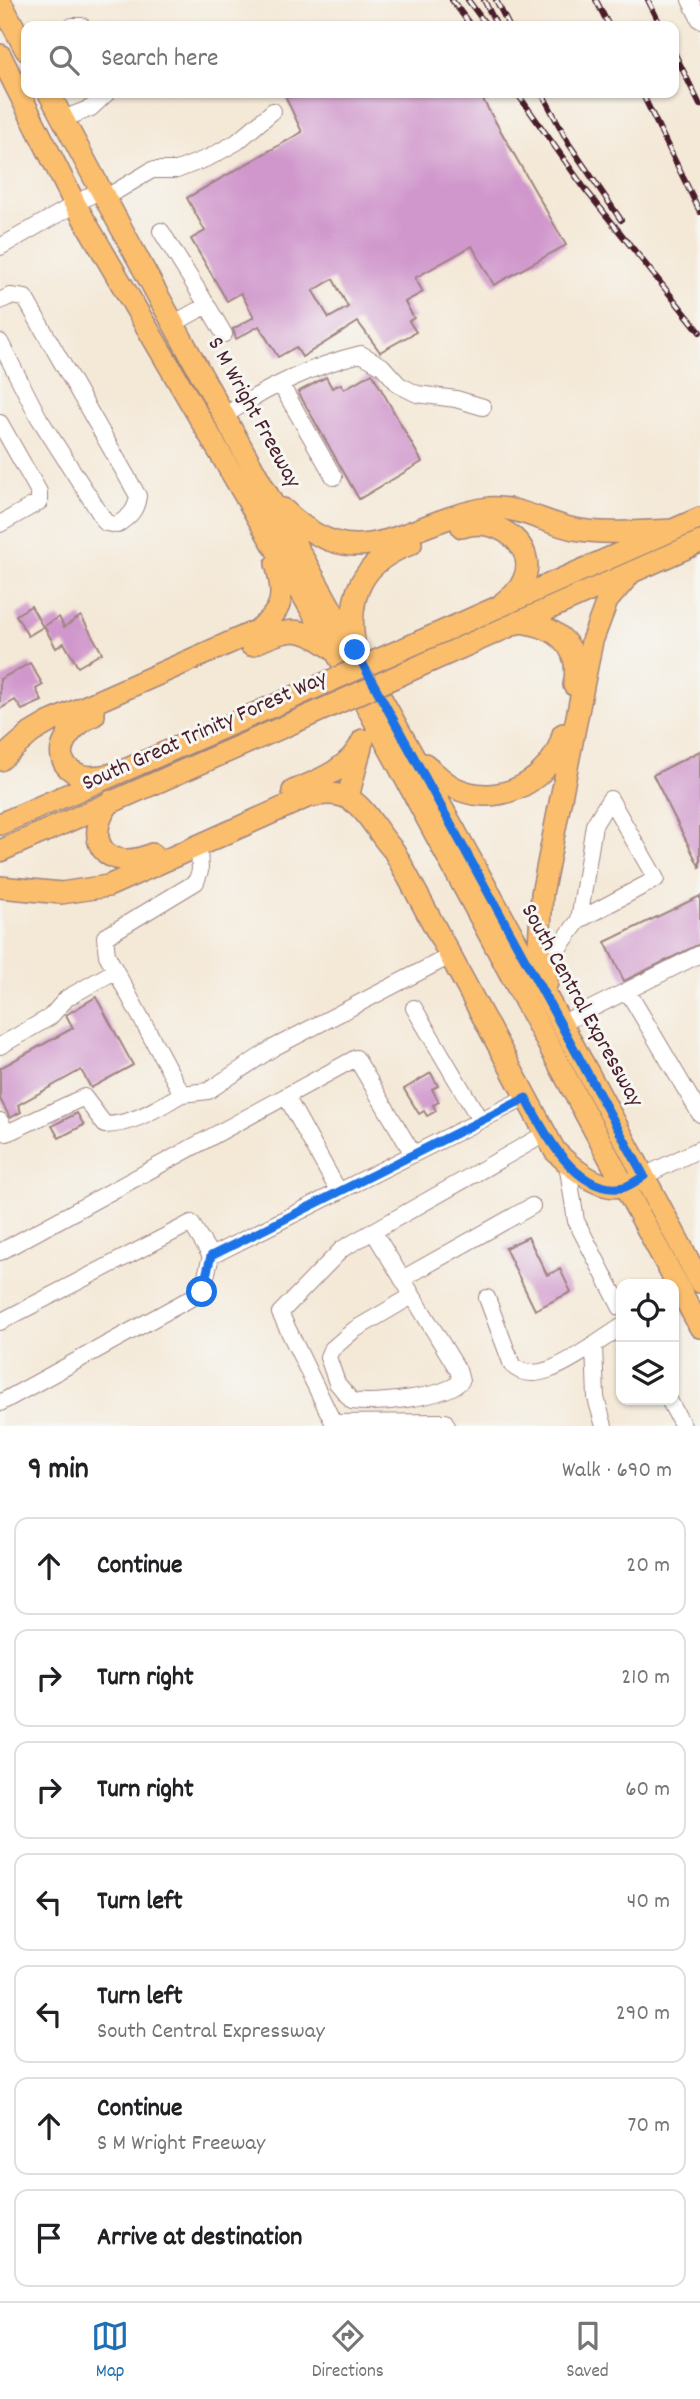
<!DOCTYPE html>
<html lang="en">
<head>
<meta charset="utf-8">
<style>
  body { margin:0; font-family:Dekko,sans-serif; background:#f2f2f2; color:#202124 }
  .controls { position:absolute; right:21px; bottom:21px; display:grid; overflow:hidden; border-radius:14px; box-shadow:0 2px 5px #0004 }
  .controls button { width:63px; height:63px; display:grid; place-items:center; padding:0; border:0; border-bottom:2px solid #e0e0e0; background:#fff; color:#202124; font:35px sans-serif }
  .stop { position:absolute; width:21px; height:21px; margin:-16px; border:5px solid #1a73e8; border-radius:50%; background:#fff }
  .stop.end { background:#1a73e8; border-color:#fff; box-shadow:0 2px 7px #0008 }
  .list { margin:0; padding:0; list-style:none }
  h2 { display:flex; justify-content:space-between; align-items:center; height:91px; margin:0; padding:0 28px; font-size:30px }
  h2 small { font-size:23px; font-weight:400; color:#757577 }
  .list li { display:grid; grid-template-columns:46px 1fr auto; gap:21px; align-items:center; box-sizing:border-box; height:98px; margin:0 14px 14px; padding:0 14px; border:2px solid #e0e0e0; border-radius:14px }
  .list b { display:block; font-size:26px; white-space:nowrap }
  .list p { margin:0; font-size:23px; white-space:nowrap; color:#757577 }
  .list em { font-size:23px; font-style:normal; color:#757577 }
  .icon { flex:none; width:38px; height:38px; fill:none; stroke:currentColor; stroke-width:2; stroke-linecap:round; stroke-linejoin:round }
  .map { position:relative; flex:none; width:700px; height:1426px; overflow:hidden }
  .search { position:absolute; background:#fff; box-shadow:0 2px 5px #0004; left:21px; right:21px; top:21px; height:77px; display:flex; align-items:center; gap:18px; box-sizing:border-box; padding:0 24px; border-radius:14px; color:#757577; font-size:26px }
  .sheet { height:875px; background:#fff }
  nav { display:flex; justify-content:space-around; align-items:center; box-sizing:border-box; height:98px; border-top:2px solid #e0e0e0; background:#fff; font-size:19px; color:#757577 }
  nav a { display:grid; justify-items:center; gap:4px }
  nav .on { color:#1f6fb2 }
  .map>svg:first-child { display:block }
  .building { fill:#d097cc; fill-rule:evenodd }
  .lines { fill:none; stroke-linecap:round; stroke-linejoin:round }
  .minor-casing { stroke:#9f8480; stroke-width:18 }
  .major-casing { stroke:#9f8480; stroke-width:24 }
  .minor { stroke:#fff; stroke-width:16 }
  .major { stroke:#fabe6d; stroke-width:21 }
  .rail-casing { stroke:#4a1f2b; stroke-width:6 }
  .rail { stroke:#f6f6f2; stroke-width:3.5; stroke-dasharray:10; stroke-linecap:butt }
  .major-bridge-casing { stroke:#9f8480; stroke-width:24; stroke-linecap:butt }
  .major-bridge { stroke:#fabe6d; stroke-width:21 }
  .route { stroke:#1a73e8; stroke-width:9 }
  .labels { text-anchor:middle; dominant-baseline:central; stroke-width:6; stroke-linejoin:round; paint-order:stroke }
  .street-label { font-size:23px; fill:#4a1f2b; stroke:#f6f6f2 }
</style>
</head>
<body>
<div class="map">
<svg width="700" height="1426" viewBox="0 0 700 1426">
  <rect width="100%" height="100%" fill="#f6f6f2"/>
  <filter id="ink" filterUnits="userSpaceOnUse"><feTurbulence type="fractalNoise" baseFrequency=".0143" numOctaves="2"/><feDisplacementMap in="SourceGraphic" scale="14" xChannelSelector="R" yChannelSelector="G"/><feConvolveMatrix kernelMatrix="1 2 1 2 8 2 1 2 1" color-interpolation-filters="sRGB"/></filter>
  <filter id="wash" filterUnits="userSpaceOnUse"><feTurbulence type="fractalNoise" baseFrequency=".00686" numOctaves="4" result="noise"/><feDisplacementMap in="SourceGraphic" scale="28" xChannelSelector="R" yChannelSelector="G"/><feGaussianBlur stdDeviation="1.57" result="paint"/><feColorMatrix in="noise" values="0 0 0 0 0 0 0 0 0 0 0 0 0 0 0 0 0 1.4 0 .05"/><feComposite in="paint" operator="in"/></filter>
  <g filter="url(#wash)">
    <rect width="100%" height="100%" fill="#f4e8d6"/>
    <g id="blocks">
      <!-- building -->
      <path class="building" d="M296 93H479L566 245 494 285 472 246 415 278 423 292 405 302 414 318 409 321 416 332 380 352 358 322 302 357 296 347 278 357 259 326 236 339 233 329 254 317 241 293 227 301 191 239 205 231 187 198 302 132 286 98ZM333 279 348 307 329 318 313 291Z
        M372 373 422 462 359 499 298 392 326 377 332 388 341 384 344 389Z
        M31 606 43 627 28 636 16 615Z
        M81 616 102 653 78 667 64 643 56 648 44 626 59 617 64 627Z
        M30 663 43 685 36 689 42 701 22 710 15 700 0 709V679Z
        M700 751V868L653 775Z
        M700 896V944L624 981 605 942Z
        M96 997 133 1065 91 1088 81 1070 18 1105 21 1112 10 1118 0 1099V1068L73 1028 66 1015Z
        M431 1073 438 1086 432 1089 439 1102 433 1105 436 1111 427 1116 424 1111 419 1114 404 1089Z
        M77 1113 84 1125 59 1138 52 1126Z
        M528 1237 547 1275 560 1269 571 1292 535 1310 505 1248Z"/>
    </g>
  </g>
  <g filter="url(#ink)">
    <use href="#blocks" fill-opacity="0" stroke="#9f8480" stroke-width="2"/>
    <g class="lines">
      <!-- minor casing -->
      <g class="minor-casing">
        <path id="minor" d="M690 0 700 20
          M72 26H82
          M63 119 91 108 107 93
          M105 198 152 170H177L210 157 237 142 273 111
          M161 231 207 305 173 324
          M0 247 100 190
          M0 301 10 296 25 298 138 496C136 511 130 516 117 525L106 523 39 418 0 342
          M207 305 224 334
          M281 385 334 477
          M224 416C264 389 314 365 361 354L382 366 399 385 417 394 456 399 483 407
          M0 423 39 492V502L0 524
          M199 845 200 871 196 882 105 937 107 955 182 1094 208 1091 273 1048 450 956
          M543 969 579 920 656 879 610 799 594 825 579 920
          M628 992 700 1114
          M414 1008 480 1120
          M561 1024 700 954
          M0 1046 50 1017 67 998 115 971
          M286 1096 339 1192
          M0 1121 7 1133 84 1097 105 1125C135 1124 157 1108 182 1094
          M567 1163 576 1221 621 1308
          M644 1176 700 1149
          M373 1231 458 1370 461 1381C444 1398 376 1404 352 1401L337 1383 328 1357 331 1350 354 1330 412 1296
          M0 1252 356 1058 413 1154
          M211 1256 525 1098
          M402 1279 532 1206
          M487 1298 512 1365C534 1387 573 1358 594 1345
          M0 1322 191 1223 211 1256 202 1292 0 1403
          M669 1400 683 1426
          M333 1423 445 1422 447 1426
          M335 1426 280 1313 342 1249 545 1134
          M604 1426 596 1398 594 1345 621 1327"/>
      </g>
      <!-- major casing -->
      <g class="major-casing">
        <path id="major" d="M0 1 26 50
          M0 55 75 204 358 690 700 1327
          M49 93C260 492 490 882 700 1282
          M283 509C360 584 404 521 489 508 519 506 545 523 574 529 606 535 640 531 673 530
          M462 527C497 514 546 549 519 588 515 593 508 598 503 603
          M518 622C554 625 583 645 574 685
          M354 641C347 592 365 560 411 544
          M421 641 700 518
          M251 645C286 630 297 623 330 647
          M433 660 700 542
          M94 715C71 725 43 758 78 774 89 780 106 775 118 773
          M0 760 31 733 48 723 256 631C284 611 285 596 276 564
          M425 764C434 772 443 782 455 788 499 809 553 780 563 734
          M293 791C320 780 351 768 363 740
          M348 797 361 747
          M111 801C80 840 107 874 152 854
          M0 824 296 696
          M0 851 306 717
          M0 887 61 893 108 886 307 797C360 783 365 819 394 851L555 1151C574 1170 606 1198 634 1182
          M547 983 539 946 542 894 592 641 607 601 630 574"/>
      </g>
      <!-- minor -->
      <use href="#minor" class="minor"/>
      <!-- major -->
      <use href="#major" class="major"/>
      <!-- rail casing -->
      <g class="rail-casing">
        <path id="rail" d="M452 0 471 26
          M468 0 487 26
          M484 0 497 26
          M496 0 509 26
          M596 0 609 26
          M648 0 661 26
          M674 52 700 105
          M517 93 585 189 700 332
          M542 93 569 144 621 220
          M642 93 700 212"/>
      </g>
      <!-- rail -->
      <use href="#rail" class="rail"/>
      <!-- major-bridge casing -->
      <g class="major-bridge-casing">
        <path id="major-bridge" d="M296 696 421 641
          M306 717 433 660"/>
      </g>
      <!-- major-bridge -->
      <use href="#major-bridge" class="major-bridge"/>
    </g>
  </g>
  <g class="lines" filter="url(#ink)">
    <!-- route -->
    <path class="route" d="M202 1292 211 1256 526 1098C543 1131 577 1198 625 1187 631 1185 639 1179 644 1176L355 650"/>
  </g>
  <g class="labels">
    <!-- street labels -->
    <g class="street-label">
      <text transform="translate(253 413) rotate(61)">S M Wright Freeway</text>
      <text transform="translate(205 732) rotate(-24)">South Great Trinity Forest Way</text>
      <text transform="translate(581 1006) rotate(61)">South Central Expressway</text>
    </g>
  </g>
</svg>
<div class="controls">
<button><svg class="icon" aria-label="locate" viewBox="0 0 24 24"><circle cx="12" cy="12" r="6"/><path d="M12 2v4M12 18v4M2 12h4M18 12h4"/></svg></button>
<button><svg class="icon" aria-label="layers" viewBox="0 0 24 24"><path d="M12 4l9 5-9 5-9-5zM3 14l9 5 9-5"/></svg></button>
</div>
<div class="stop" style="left:202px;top:1292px"></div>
<div class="stop end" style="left:355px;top:650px"></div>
<div class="search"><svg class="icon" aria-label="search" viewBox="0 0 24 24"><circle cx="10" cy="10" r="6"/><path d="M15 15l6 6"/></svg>Search here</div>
</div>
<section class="sheet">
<h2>9 min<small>Walk · 690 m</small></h2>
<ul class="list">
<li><svg class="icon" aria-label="ahead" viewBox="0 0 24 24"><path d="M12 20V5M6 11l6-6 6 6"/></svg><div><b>Continue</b></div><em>20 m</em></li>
<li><svg class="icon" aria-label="right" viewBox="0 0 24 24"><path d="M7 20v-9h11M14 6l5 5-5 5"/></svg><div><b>Turn right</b></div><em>210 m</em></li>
<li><svg class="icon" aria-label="right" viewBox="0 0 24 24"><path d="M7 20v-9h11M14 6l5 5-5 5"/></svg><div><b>Turn right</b></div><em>60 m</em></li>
<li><svg class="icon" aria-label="left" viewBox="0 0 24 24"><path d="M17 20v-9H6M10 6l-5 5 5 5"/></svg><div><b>Turn left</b></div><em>40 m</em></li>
<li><svg class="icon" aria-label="left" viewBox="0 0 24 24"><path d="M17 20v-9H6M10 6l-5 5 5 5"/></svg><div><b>Turn left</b><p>South Central Expressway</p></div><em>290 m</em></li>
<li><svg class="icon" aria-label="ahead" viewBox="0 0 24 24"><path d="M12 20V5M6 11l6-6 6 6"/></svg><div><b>Continue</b><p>S M Wright Freeway</p></div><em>70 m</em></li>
<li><svg class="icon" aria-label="arrive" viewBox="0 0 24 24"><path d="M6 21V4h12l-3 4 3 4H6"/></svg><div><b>Arrive at destination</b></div></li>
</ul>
</section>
<nav>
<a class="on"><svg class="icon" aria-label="map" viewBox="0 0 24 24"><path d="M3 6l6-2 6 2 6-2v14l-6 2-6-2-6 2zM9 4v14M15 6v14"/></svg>Map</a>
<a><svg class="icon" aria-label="directions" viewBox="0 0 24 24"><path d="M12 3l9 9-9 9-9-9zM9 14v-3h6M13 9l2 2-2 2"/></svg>Directions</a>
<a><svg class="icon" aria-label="saved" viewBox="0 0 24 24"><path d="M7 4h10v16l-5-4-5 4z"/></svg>Saved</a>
</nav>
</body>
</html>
